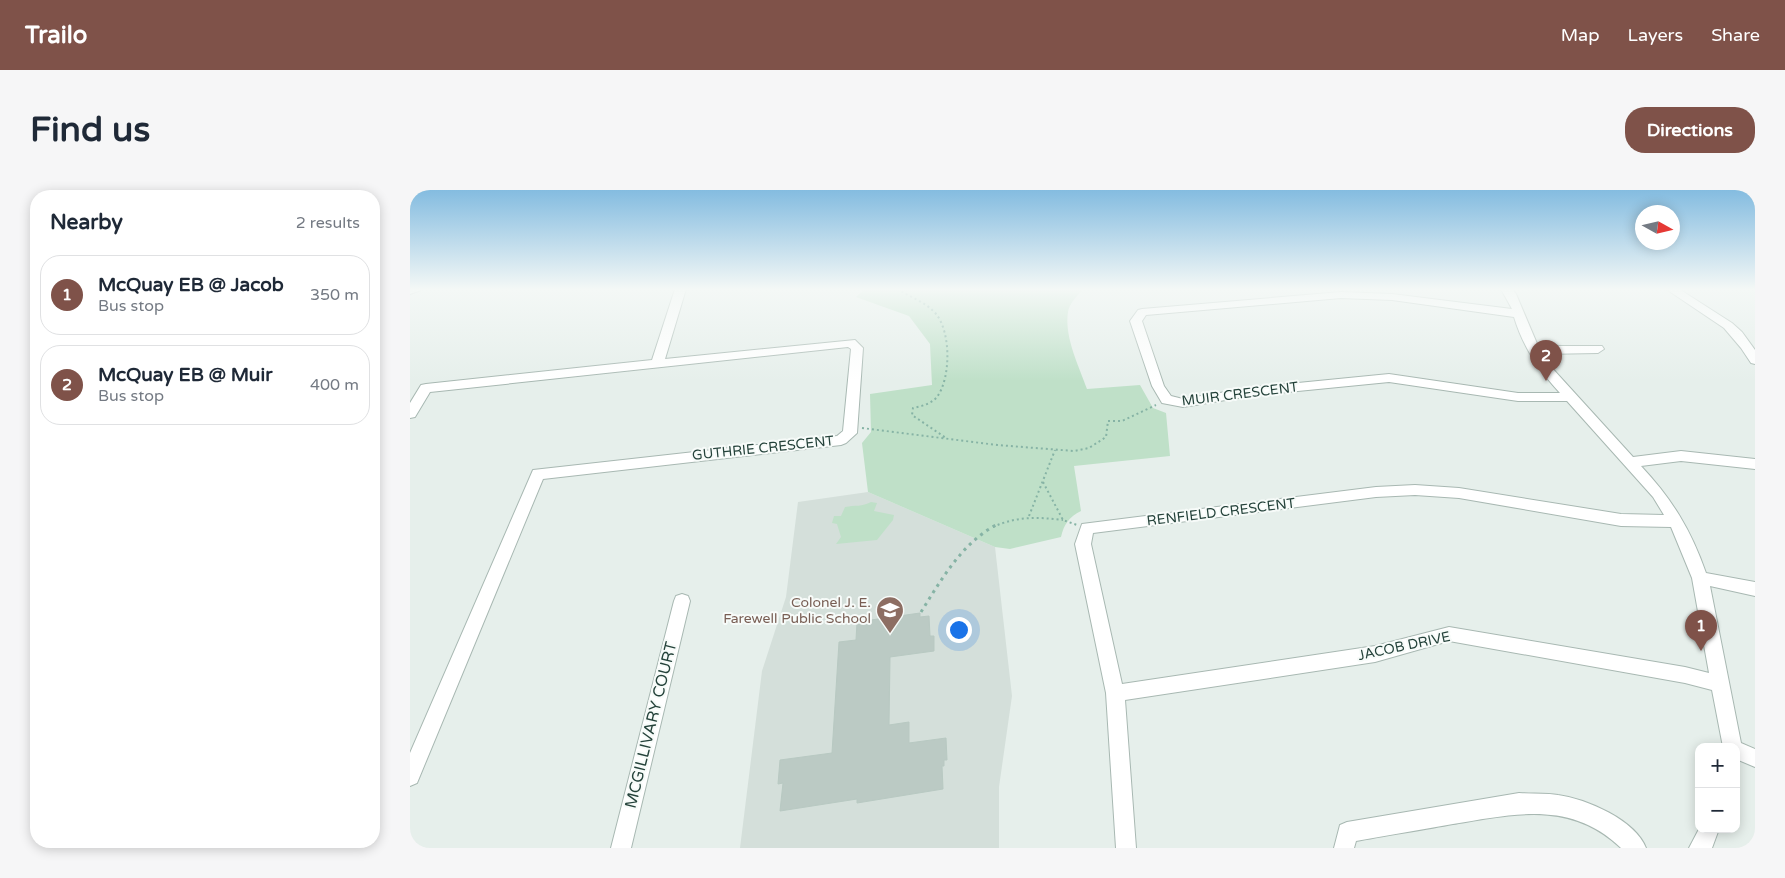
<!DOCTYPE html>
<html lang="en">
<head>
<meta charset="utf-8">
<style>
  body { margin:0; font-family:"Varela Round",sans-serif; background:#f6f6f7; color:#1f2937 }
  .controls { position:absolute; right:15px; bottom:15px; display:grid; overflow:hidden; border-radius:10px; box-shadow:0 2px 12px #0003 }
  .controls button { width:45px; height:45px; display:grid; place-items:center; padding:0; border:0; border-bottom:1px solid #e0e1e3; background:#fff; color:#1f2937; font:25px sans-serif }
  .compass { position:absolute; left:1225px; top:15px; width:45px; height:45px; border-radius:50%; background:#fff; box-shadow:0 2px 12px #0003; rotate:98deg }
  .you { position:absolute; left:548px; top:439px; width:18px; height:18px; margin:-12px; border:4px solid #fff; border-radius:50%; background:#1a73e8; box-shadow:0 0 0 8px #1a73e833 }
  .badge { display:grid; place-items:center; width:32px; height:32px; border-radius:50%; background:#7f5249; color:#fff; font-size:16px; font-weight:700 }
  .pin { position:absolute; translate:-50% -41px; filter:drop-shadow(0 1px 2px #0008) }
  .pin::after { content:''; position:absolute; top:26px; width:18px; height:15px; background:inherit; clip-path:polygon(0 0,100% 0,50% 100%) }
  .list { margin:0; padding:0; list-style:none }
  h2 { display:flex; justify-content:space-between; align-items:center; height:65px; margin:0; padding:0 20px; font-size:21px }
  h2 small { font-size:16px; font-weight:400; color:#747a83 }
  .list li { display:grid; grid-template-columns:32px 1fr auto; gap:15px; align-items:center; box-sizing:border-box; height:80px; margin:0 10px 10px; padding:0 10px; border:1px solid #e0e1e3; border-radius:20px }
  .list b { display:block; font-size:19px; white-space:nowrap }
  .list p { margin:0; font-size:16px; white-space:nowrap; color:#747a83 }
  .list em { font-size:16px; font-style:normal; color:#747a83 }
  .map { position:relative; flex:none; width:1345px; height:658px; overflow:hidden; border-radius:20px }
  header { display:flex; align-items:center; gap:30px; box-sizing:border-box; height:70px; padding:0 25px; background:#7f5249; color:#fff }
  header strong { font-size:24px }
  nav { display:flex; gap:28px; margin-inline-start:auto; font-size:18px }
  .intro { display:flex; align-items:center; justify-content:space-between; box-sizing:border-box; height:120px; padding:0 30px }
  h1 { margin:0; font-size:35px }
  .button { padding:12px 22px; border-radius:20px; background:#7f5249; color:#fff; font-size:18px; font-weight:700 }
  main { display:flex; gap:30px; padding:0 30px }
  aside { flex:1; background:#fff; border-radius:20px; box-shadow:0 2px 12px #0003 }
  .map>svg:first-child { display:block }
  .built { fill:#d4dfda }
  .green { fill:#bfe0c8 }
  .building { fill:#bbcac4; stroke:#b8c9c2 }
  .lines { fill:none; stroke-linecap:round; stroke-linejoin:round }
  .minor-casing { stroke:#a8b8b2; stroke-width:2 }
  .path-far1 { stroke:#86b3a5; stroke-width:2; stroke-dasharray:2 3; stroke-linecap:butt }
  .path { stroke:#86b3a5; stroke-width:3; stroke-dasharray:3 4.5; stroke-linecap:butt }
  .minor { fill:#fff; fill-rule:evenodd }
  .labels { text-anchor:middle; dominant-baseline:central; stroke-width:4; stroke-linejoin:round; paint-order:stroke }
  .street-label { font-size:14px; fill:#24423a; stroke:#f7fbf9 }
  .education-label { font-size:14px; fill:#785e54; stroke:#f7fbf9; text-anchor:end }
  .near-street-label { font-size:16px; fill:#24423a; stroke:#f7fbf9 }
</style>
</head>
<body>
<header>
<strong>Trailo</strong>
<nav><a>Map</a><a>Layers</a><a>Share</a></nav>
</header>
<div class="intro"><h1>Find us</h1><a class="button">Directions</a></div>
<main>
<aside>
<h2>Nearby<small>2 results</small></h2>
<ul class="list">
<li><span class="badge">1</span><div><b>McQuay EB @ Jacob</b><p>Bus stop</p></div><em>350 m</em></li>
<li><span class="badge">2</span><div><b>McQuay EB @ Muir</b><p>Bus stop</p></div><em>400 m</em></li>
</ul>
</aside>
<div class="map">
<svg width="1345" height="658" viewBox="0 0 1345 658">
  <rect width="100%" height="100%" fill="#e6efeb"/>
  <!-- built -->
  <path class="built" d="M458 302 585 357 602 506 589 597V658H330L352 481 376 407 388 312Z"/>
  <!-- green -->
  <path class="green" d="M455 99H673C667 106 659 114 658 122 654 147 669 176 677 199L730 195 743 218 756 223 760 266 664 276 671 321C659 327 654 334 651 347L600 359 585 357 458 302 452 253 461 242 460 204 522 195 520 154 499 126 446 107Z
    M461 312 467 313 464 321 484 325 483 330 467 350 426 354 431 347 427 334 422 333 424 326H431L435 317C445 315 452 317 461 312Z"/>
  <!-- building -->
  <path class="building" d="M510 423V427L519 426 520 446H524V461L480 467 479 535 499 532V553L536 548 537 570H534V576H532L533 599 447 613V609L370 621 373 593 368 594 370 570 422 563 429 452 446 450 447 432Z"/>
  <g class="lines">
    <!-- minor casing -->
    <g class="minor-casing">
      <path id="minor" d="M0 99H14L0 104Z
        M265 99H276L255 169 445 150 453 158 447 243 436 253 431 255 133 289 7 593 0 596V563L123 280 427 246 433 241 441 159 438 157 20 202 5 227 0 228V213L11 195 16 194 242 170Z
        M1091 99H1102L1106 104 1128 156H1192L1194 159 1188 163 1132 164 1142 178 1223 267 1271 261 1345 269V279L1271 271 1231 276C1262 309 1281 340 1296 383L1345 392V406L1300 396 1331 553 1345 559V577L1326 569V557H1313L1302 500 1275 493 1039 451 965 472 715 510 726 658H706L696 503 665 354 672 334 966 297 1005 295 1049 298 1211 324 1254 325 1243 307 1157 211H1108L979 192 846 205 773 217 752 213 742 196 720 131 728 120 732 119 931 102 982 104 1102 119ZM931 108 982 110 1104 127C1113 157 1129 180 1150 203H1108L979 184 846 197 773 209 761 206 754 196 732 131 736 125ZM1005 305 1049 308 1211 336 1261 337 1282 388 1299 483 1275 477 1039 437 965 456 712 494 681 354 683 343 966 307Z
        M1256 99H1269L1322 133 1332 142 1345 160V174L1341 173 1331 158 1314 138Z
        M272 404 278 406 280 411 221 658H201L264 411 266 406Z
        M1109 603C1122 604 1136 603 1148 605 1177 609 1225 630 1236 658H1211C1161 610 1105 624 1043 634 1011 640 978 645 946 651L944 658H924L930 635 937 632Z
        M1289 639H1309L1302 658H1279Z"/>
    </g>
    <!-- path-far1 -->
    <path class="path-far1" d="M487 99C500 107 516 112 526 124 541 142 541 188 527 207 521 214 512 216 503 218L502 225 536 248
      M452 238 587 255 664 261 679 258 696 247 698 231H712L746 215
      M633 292 653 330 667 335
      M619 326 645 260
      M583 337C607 326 628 327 653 330"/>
    <!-- path -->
    <path class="path" d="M511 422C531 390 552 353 586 335"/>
    <!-- minor -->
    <use href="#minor" class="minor"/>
  </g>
  <!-- sky -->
  <linearGradient id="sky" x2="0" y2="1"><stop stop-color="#84bce0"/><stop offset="0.52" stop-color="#f4f8f6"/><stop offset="1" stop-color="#f4f8f6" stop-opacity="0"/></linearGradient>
  <rect width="1345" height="191" fill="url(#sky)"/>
  <!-- icons -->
  <defs>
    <g id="school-pin" transform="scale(1.4375)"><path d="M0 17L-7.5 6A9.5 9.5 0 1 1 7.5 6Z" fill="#8d6e63" stroke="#f7fbf9"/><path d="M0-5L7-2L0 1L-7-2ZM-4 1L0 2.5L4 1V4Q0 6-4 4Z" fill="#fff"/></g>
  </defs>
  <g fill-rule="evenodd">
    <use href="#school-pin" x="480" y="420"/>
  </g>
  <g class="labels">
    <!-- street labels -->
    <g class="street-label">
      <text transform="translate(830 204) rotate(-7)">MUIR CRESCENT</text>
      <text transform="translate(353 258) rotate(-6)">GUTHRIE CRESCENT</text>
      <text transform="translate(811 322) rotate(-7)">RENFIELD CRESCENT</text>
      <text transform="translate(994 456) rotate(-12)">JACOB DRIVE</text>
    </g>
    <!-- education labels -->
    <g class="education-label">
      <text x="461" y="412">Colonel J. E.<tspan x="461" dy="16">Farewell Public School</tspan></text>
    </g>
    <!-- near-street labels -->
    <g class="near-street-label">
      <text transform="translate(241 535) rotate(-76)">MCGILLIVARY COURT</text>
    </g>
  </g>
</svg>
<div class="controls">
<button>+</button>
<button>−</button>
</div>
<svg class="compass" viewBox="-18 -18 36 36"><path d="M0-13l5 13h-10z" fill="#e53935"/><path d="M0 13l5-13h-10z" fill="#747a83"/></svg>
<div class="you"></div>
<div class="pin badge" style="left:1291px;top:461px">1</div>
<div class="pin badge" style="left:1136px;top:191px">2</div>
</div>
</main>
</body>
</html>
